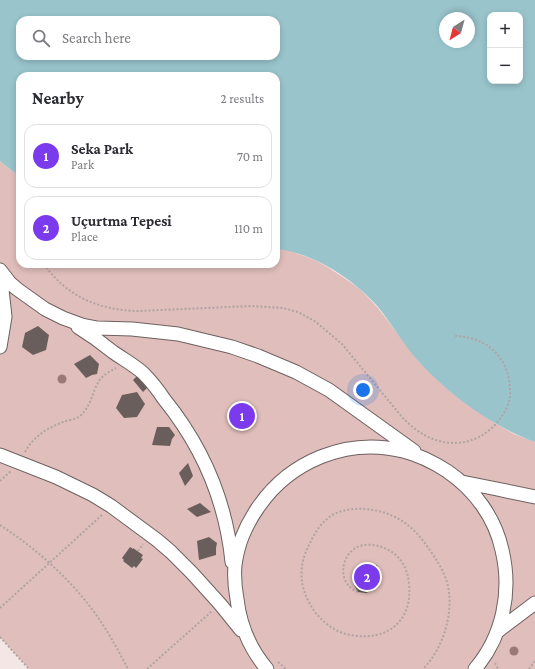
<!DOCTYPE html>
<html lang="en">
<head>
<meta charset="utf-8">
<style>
  body { margin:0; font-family:"Crimson Pro",serif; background:#f7f7f7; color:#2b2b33 }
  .controls { position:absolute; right:12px; top:12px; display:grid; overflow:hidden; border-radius:8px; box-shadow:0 2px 6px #0003 }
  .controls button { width:36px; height:36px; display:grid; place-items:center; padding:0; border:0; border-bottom:1px solid #e1e1e2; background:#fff; color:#2b2b33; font:20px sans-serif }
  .compass { position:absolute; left:439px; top:12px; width:36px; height:36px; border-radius:50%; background:#fff; box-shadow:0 2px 6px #0003; rotate:216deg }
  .you { position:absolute; left:363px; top:390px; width:14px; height:14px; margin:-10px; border:3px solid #fff; border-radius:50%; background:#1a73e8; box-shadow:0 0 0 6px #1a73e833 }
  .badge { display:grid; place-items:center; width:26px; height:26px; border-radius:50%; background:#7c3aed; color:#fff; font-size:13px; font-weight:700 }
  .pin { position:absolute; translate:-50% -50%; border:2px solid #fff; box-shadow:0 1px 4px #0006 }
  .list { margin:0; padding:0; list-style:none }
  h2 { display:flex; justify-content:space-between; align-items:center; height:52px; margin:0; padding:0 16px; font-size:17px }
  h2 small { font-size:13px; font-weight:400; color:#7c7c81 }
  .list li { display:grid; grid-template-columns:26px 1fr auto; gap:12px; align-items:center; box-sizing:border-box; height:64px; margin:0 8px 8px; padding:0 8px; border:1px solid #e1e1e2; border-radius:12px }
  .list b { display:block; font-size:15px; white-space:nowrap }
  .list p { margin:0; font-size:13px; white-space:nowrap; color:#7c7c81 }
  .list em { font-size:13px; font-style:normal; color:#7c7c81 }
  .icon { flex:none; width:22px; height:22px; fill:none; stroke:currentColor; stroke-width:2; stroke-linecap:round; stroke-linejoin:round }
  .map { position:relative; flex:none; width:535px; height:669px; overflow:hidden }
  .search { position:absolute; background:#fff; box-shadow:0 2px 6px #0003; left:16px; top:16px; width:264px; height:44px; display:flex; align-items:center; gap:10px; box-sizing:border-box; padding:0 14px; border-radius:12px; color:#7c7c81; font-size:15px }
  .panel { position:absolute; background:#fff; box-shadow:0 2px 6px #0003; left:16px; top:72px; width:264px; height:196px; border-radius:12px }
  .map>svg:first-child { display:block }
  .green { fill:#e0bebb }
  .water { fill:#99c4cc; fill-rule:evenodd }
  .building { fill:#6a5e5d }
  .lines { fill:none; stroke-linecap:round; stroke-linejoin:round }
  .street-casing { stroke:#6d6160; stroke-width:15 }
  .path { stroke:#afa4a3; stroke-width:2; stroke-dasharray:2 2; stroke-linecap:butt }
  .street { stroke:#fff; stroke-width:13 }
  .tree { fill:#9b7977 }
</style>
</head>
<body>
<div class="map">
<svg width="535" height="669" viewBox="0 0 535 669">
  <rect width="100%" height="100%" fill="#f4e6e5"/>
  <!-- green -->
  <path class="green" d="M0 161 20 177V264H276V249L288 250 315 260 329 268 353 284 362 291 378 308 419 362 451 392 496 424 514 434 535 442V669H29L0 637Z"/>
  <!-- water -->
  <path class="water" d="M0 0H535V442C491 426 451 396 419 362 404 345 393 326 379 308 355 280 313 252 276 249V76H20V177L0 161ZM490 15H520V81H490ZM445 18H469V42H445ZM20 20H276V56H20Z"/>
  <!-- building -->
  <path class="building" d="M38 326 49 335 46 350 33 355 22 347 25 333Z
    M90 355 99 364 97 374 92 375 86 378 74 364Z
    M138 375 148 387 143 392 133 380Z
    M137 392 145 404 137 417 124 418 116 408 122 395Z
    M157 427H169L175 435 172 439 170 446 152 445Z
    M188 463 193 476 185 486 179 473Z
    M200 503 211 512 197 517 187 509Z
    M209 537 217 543 216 548V555L199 560 197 541Z
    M130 547 133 549V548L143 555 141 558 143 559 136 568 134 566 132 568 123 561 124 560 122 558Z
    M368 564 377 565 380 574V580L376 587 371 591 366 593 358 592 353 583 356 575 359 571 364 566Z"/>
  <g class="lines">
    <!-- street casing -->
    <g class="street-casing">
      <path id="street" d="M0 270 10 283 17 289 45 309 63 318 82 325 97 328 132 329 178 334 232 347 258 356 296 372 329 390 414 451
        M0 278 2 289 5 317 0 347
        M78 327C91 335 102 343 113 352 123 359 134 365 143 373 151 381 158 390 164 399 202 446 226 502 232 562
        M0 455 56 477 93 495 111 506 157 540 171 552 192 573 220 604 241 630
        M462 482 497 489 535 497
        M498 631 535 603
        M267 669C250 649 240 625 237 599 235 588 234 576 235 565 238 543 245 527 257 509 289 461 347 437 403 451 419 455 433 462 447 471 475 490 495 518 502 550 512 592 503 636 475 669"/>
    </g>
    <!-- path -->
    <path class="path" d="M44 264C67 297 99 310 138 311L252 306 283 308 298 312 316 322 342 344 402 417C407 422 412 427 418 431 442 448 472 447 493 427 500 420 507 410 509 401 511 395 510 387 509 380 504 352 483 337 455 336
      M25 452C33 437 47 428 63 422 68 420 75 420 80 416 91 407 92 392 99 381 103 375 110 371 116 368
      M0 481 11 471
      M0 525C38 550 73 581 99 619 110 635 119 652 128 669
      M138 551 143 544
      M358 592C352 590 348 586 345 580 339 565 349 546 365 545 375 544 384 547 392 552 403 560 408 571 409 584 413 621 387 642 351 635 334 633 317 618 310 604 299 585 299 566 308 547 313 537 318 526 327 519 337 510 353 508 366 509 395 512 413 525 429 549 436 559 442 568 446 579 456 608 444 648 423 669
      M0 608 103 514
      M0 637 29 669
      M278 662 286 669
      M495 663 498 669
      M147 669 212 611
      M529 669 535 661"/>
    <!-- street -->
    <use href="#street" class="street"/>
  </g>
  <!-- trees -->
  <g class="tree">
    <circle cx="62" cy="379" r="4.5"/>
    <circle cx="514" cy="651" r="4.5"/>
  </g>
</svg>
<div class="controls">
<button>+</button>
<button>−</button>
</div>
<svg class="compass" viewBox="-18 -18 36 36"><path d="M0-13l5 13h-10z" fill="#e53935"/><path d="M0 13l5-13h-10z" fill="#7c7c81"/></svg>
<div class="you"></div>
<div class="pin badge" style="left:242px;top:416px">1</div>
<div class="pin badge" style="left:367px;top:577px">2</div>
<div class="search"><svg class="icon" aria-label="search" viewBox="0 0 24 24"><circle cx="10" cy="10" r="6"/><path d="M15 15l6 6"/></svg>Search here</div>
<section class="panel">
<h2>Nearby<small>2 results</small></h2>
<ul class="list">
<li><span class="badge">1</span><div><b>Seka Park</b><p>Park</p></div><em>70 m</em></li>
<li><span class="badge">2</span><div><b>Uçurtma Tepesi</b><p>Place</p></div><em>110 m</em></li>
</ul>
</section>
</div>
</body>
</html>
